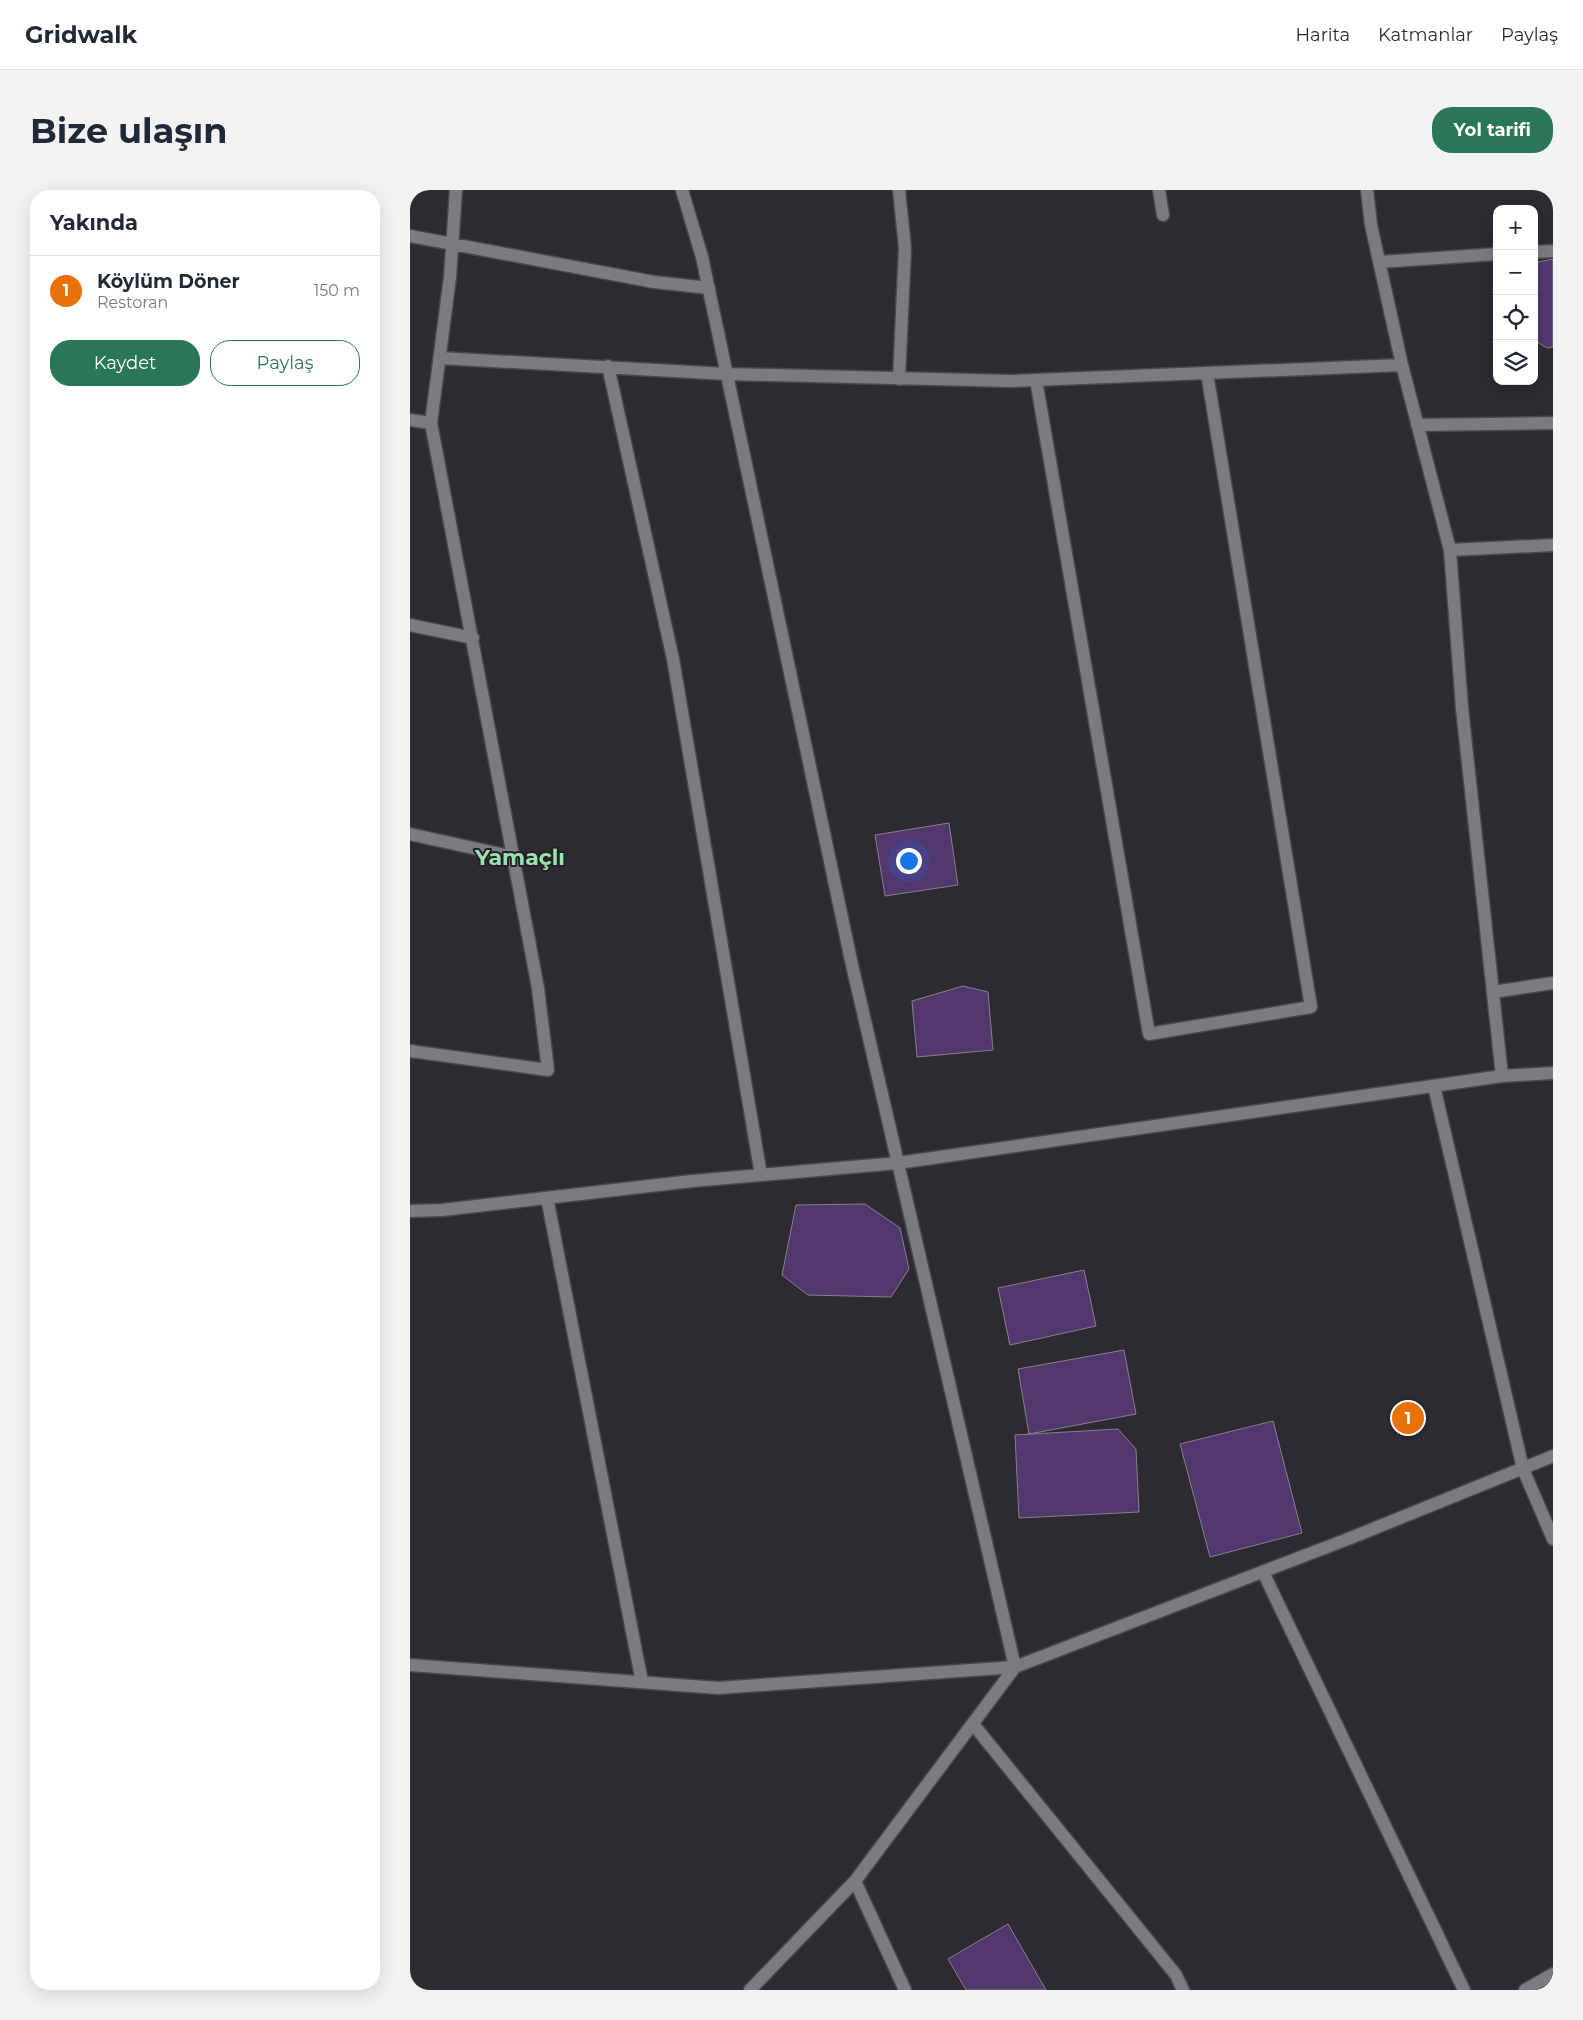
<!DOCTYPE html>
<html lang="tr">
<head>
<meta charset="utf-8">
<style>
  body { margin:0; font-family:Montserrat,sans-serif; background:#f2f2f3; color:#1f2937 }
  .controls { position:absolute; right:15px; top:15px; display:grid; overflow:hidden; border-radius:10px; box-shadow:0 5px 20px #0002 }
  .controls button { width:45px; height:45px; display:grid; place-items:center; padding:0; border:0; border-bottom:1px solid #e0e1e3; background:#fff; color:#1f2937; font:25px sans-serif }
  .you { position:absolute; left:498px; top:670px; width:18px; height:18px; margin:-12px; border:4px solid #fff; border-radius:50%; background:#1a73e8; box-shadow:0 0 0 8px #1a73e833 }
  .badge { display:grid; place-items:center; width:32px; height:32px; border-radius:50%; background:#2a7858; color:#fff; font-size:16px; font-weight:700 }
  .pin { position:absolute; translate:-50% -50%; border:2px solid #fff; box-shadow:0 1px 5px #0006 }
  .list { margin:0; padding:0; list-style:none }
  h2 { display:flex; justify-content:space-between; align-items:center; height:65px; margin:0; padding:0 20px; font-size:21px }
  h2 small { font-size:16px; font-weight:400; color:#747a83 }
  .list li { display:grid; grid-template-columns:32px 1fr auto; gap:15px; align-items:center; box-sizing:border-box; height:70px; padding:0 20px; border-top:1px solid #e0e1e3 }
  .list b { display:block; font-size:19px; white-space:nowrap }
  .list p { margin:0; font-size:16px; white-space:nowrap; color:#747a83 }
  .list em { font-size:16px; font-style:normal; color:#747a83 }
  .actions { display:flex; gap:10px; padding:15px 20px }
  .actions a { flex:1; padding:11px 0; border:1px solid #2a7858; border-radius:20px; text-align:center; font-size:18px; color:#2a7858 }
  .actions .main { background:#2a7858; color:#fff }
  .icon { flex:none; width:28px; height:28px; fill:none; stroke:currentColor; stroke-width:2; stroke-linecap:round; stroke-linejoin:round }
  .map { position:relative; flex:none; width:1143px; height:1800px; overflow:hidden; border-radius:20px }
  header { display:flex; align-items:center; gap:30px; box-sizing:border-box; height:70px; padding:0 25px; background:#fff; border-bottom:1px solid #e0e1e3 }
  header strong { font-size:24px }
  nav { display:flex; gap:28px; margin-inline-start:auto; font-size:18px }
  .intro { display:flex; align-items:center; justify-content:space-between; box-sizing:border-box; height:120px; padding:0 30px }
  h1 { margin:0; font-size:35px }
  .button { padding:12px 22px; border-radius:20px; background:#2a7858; color:#fff; font-size:18px; font-weight:700 }
  main { display:flex; gap:30px; padding:0 30px }
  aside { flex:1; background:#fff; border-radius:20px; box-shadow:0 5px 20px #0002 }
  .map>svg:first-child { display:block }
  .building { fill:#52386f; stroke:#85828a }
  .lines { fill:none; stroke-linecap:round; stroke-linejoin:round }
  .minor-casing { stroke:#4a484e; stroke-width:15 }
  .secondary-casing { stroke:#4a484e; stroke-width:15 }
  .minor { stroke:#7d7a82; stroke-width:12 }
  .secondary { stroke:#7d7a82; stroke-width:12 }
  .labels { text-anchor:middle; dominant-baseline:central; stroke-width:4; stroke-linejoin:round; paint-order:stroke }
  .district-label { font-size:22px; font-weight:bold; fill:#9ae3b1; stroke:#242228 }
</style>
</head>
<body>
<header>
<strong>Gridwalk</strong>
<nav><a>Harita</a><a>Katmanlar</a><a>Paylaş</a></nav>
</header>
<div class="intro"><h1>Bize ulaşın</h1><a class="button">Yol tarifi</a></div>
<main>
<aside>
<h2>Yakında<small></small></h2>
<ul class="list">
<li><span class="badge" style="background:#e8710a">1</span><div><b>Köylüm Döner</b><p>Restoran</p></div><em>150 m</em></li>
</ul>
<div class="actions"><a class="main">Kaydet</a><a>Paylaş</a></div>
</aside>
<div class="map">
<svg width="1143" height="1800" viewBox="0 0 1143 1800">
  <rect width="100%" height="100%" fill="#2e2b32"/>
  <!-- building -->
  <path class="building" d="M1143 69V157L1137 158 1124 150V73Z
    M539 633 548 695 475 706 465 645Z
    M553 796 578 802 583 860 507 867 502 811Z
    M455 1014 490 1038 499 1079 481 1107 398 1105 372 1085 386 1015Z
    M674 1080 686 1136 600 1155 588 1098Z
    M714 1160 726 1224 619 1244 608 1179Z
    M863 1231 892 1343 800 1367 770 1254Z
    M708 1239 726 1259 729 1322 609 1328 605 1245Z
    M598 1734 636 1800H556L538 1769Z"/>
  <g class="lines">
    <!-- minor casing -->
    <g class="minor-casing">
      <path id="minor" d="M749 0 753 25
        M957 0 961 35 992 175
        M0 46 244 92 299 98
        M1124 62 1143 61
        M969 72 1087 64
        M30 168 317 184 602 191 992 175 1040 360
        M198 176 263 469 351 985
        M489 189 495 58 489 0
        M626 190 739 844 901 817 797 183
        M0 230 21 233
        M1007 235 1143 233
        M0 435 63 448
        M0 644 104 667
        M1083 802 1143 793
        M0 861 138 880 128 798 21 233 40 87 46 0
        M1092 886 1052 518 1040 360 1143 355
        M1024 896 1113 1279 1143 1349
        M137 1008 232 1492
        M0 1021 32 1020 282 991 488 973 1092 886 1143 883
        M853 1382 1054 1800
        M563 1534 766 1785 773 1800
        M445 1691 495 1800
        M340 1800 445 1691 605 1477
        M1115 1800 1143 1784"/>
    </g>
    <!-- secondary casing -->
    <g class="secondary-casing">
      <path id="secondary" d="M272 0 292 67 442 775 605 1477
        M0 1475 308 1498 605 1477 943 1347 1143 1266"/>
    </g>
    <!-- minor -->
    <use href="#minor" class="minor"/>
    <!-- secondary -->
    <use href="#secondary" class="secondary"/>
  </g>
  <g class="labels">
    <!-- district labels -->
    <g class="district-label">
      <text x="110" y="667">Yamaçlı</text>
    </g>
  </g>
</svg>
<div class="controls">
<button>+</button>
<button>−</button>
<button><svg class="icon" aria-label="locate" viewBox="0 0 24 24"><circle cx="12" cy="12" r="6"/><path d="M12 2v4M12 18v4M2 12h4M18 12h4"/></svg></button>
<button><svg class="icon" aria-label="layers" viewBox="0 0 24 24"><path d="M12 4l9 5-9 5-9-5zM3 14l9 5 9-5"/></svg></button>
</div>
<div class="you"></div>
<div class="pin badge" style="left:998px;top:1228px;background:#e8710a">1</div>
</div>
</main>
</body>
</html>
